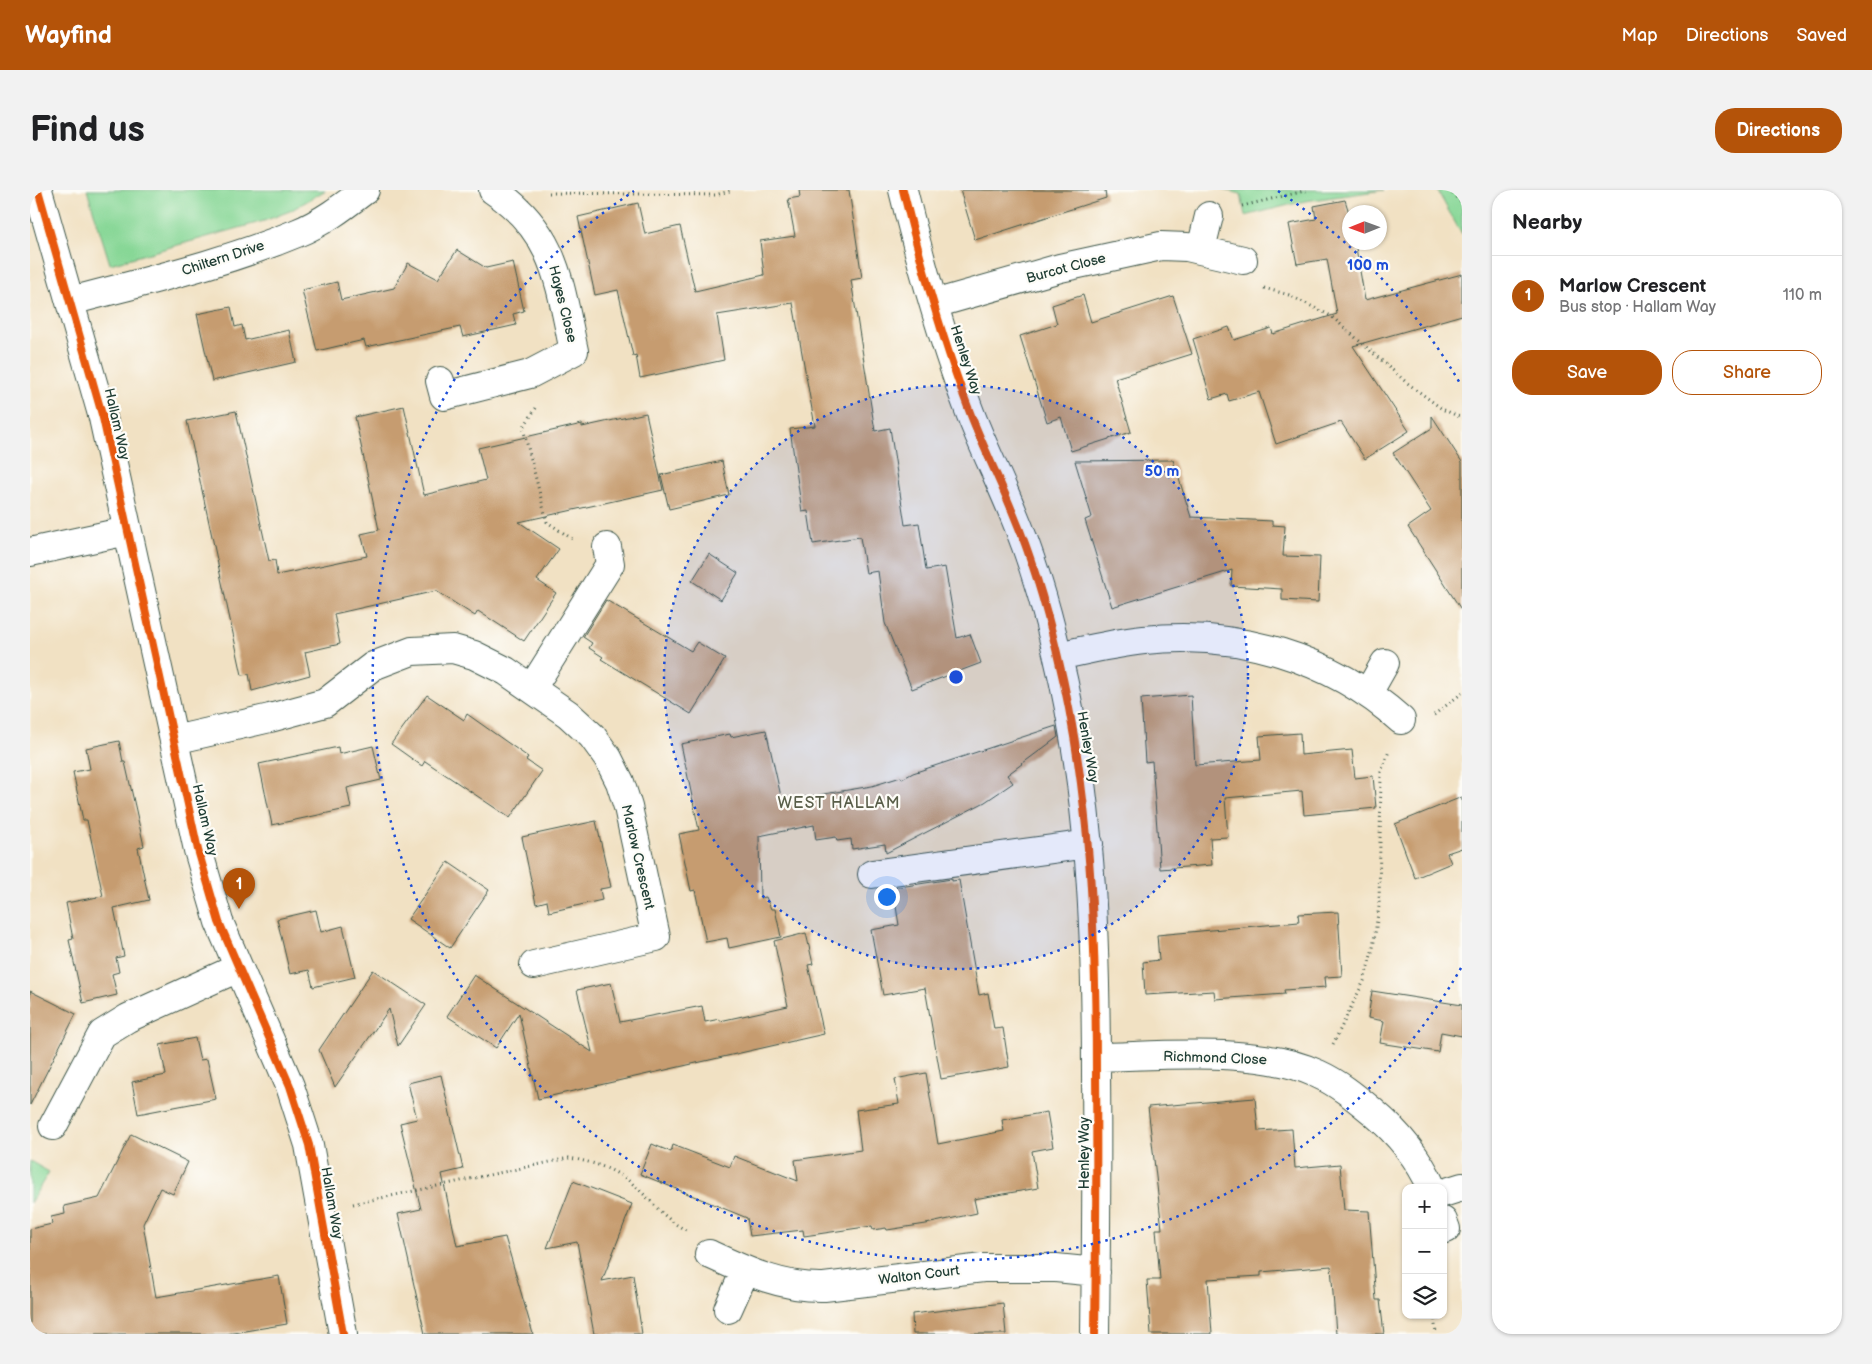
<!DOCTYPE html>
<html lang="en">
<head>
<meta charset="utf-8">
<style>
  body { margin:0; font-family:"Balsamiq Sans",sans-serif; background:#f2f2f2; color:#202124 }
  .controls { position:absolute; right:15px; bottom:15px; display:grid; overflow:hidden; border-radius:10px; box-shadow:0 1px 4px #0004 }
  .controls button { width:45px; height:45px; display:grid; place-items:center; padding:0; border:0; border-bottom:1px solid #e0e0e0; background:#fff; color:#202124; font:25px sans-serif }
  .compass { position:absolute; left:1312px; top:15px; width:45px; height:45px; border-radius:50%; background:#fff; box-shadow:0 1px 4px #0004; rotate:269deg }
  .you { position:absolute; left:856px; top:706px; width:18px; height:18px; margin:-12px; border:4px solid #fff; border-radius:50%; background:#1a73e8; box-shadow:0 0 0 8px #1a73e833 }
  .badge { display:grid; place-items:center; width:32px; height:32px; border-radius:50%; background:#b45309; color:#fff; font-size:16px; font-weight:700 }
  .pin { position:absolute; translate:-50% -41px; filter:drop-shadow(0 1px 2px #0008) }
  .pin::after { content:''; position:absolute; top:26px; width:18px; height:15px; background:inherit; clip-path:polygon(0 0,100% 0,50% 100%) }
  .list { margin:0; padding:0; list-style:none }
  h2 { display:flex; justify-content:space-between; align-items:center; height:65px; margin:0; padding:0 20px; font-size:21px }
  h2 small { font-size:16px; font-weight:400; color:#757577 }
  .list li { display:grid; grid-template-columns:32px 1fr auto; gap:15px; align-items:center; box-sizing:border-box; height:80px; padding:0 20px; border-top:1px solid #e0e0e0 }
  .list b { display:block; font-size:19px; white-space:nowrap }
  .list p { margin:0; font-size:16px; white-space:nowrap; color:#757577 }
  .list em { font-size:16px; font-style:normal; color:#757577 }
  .actions { display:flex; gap:10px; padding:15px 20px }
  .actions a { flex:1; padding:11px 0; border:1px solid #b45309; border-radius:20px; text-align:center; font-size:18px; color:#b45309 }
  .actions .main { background:#b45309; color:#fff }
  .icon { flex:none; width:28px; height:28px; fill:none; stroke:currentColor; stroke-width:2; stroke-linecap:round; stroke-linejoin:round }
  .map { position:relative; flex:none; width:1432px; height:1144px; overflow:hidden; border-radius:20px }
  header { display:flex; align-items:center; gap:30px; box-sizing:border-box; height:70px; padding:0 25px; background:#b45309; color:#fff }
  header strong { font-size:24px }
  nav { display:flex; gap:28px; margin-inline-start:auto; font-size:18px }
  .intro { display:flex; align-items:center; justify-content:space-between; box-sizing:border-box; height:120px; padding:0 30px }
  h1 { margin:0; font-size:35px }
  .button { padding:12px 22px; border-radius:20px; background:#b45309; color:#fff; font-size:18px; font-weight:700 }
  main { display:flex; gap:30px; padding:0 30px }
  aside { flex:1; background:#fff; border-radius:20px; box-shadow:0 1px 4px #0004 }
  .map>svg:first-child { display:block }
  .green { fill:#87d796; stroke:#538a65 }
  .building { fill:#c69c70 }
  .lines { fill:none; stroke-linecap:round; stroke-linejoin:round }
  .minor-casing { stroke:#3e5649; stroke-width:30 }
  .path { stroke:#3e5649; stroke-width:3; stroke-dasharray:1 4; stroke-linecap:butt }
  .minor { stroke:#fff; stroke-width:28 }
  .cycleway-casing { stroke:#fdfcf7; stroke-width:11 }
  .cycleway { stroke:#e8590c; stroke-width:8 }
  .ring { fill:none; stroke:#1d4ed8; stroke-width:2.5; stroke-dasharray:2.5 5 }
  .labels { text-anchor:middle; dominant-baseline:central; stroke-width:4.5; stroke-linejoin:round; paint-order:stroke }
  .street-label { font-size:14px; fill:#1f3d34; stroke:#fdfcf7 }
  .quarter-label { font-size:16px; letter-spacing:1px; fill:#595e49; stroke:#fdfcf7 }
  .centre { fill:#1d4ed8; stroke:#fdfcf7; stroke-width:2.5 }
  .ring-label { font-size:15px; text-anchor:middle; font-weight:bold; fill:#1d4ed8; stroke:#fdfcf7; stroke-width:4.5; stroke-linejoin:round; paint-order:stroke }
</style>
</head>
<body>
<header>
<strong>Wayfind</strong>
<nav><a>Map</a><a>Directions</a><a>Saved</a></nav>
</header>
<div class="intro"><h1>Find us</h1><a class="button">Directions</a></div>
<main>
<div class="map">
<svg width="1432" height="1144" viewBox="0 0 1432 1144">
  <rect width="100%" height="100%" fill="#fdfcf7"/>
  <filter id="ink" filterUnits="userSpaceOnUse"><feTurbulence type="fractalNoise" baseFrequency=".02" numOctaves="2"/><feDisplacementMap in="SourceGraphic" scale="10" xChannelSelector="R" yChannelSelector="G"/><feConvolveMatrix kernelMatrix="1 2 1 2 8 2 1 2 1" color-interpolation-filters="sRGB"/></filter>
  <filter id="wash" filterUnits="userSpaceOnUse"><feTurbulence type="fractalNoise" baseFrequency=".0096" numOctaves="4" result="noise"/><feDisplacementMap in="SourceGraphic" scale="20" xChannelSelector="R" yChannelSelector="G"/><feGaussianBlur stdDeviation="1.12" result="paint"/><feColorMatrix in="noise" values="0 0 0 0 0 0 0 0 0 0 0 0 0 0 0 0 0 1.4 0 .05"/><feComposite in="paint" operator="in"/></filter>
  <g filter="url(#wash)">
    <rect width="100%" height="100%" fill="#f1e1c3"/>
    <!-- green -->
    <path class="green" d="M57 0H296L260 21 234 31 80 74Z
      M1194 0H1354L1275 11 1215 26 1211 4Z
      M1407 0H1432V45Z
      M0 971 19 982 0 1013Z"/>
    <g id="blocks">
      <!-- building -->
      <path class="building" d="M769 0H819L832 88 821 90 845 241 860 238 875 335 889 333 896 380 915 377 927 448 940 444 951 473 882 499 855 433 848 381 836 383 830 347 783 354 778 321 772 322 760 239 785 236 763 113 687 125 694 170 610 188 606 165 603 166 588 100 565 105 548 27 608 13 615 44 650 36 665 101 734 85 730 51 765 46 758 9 770 7Z
        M930 0H1075L1076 8 945 50Z
        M1315 10 1320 26V52H1325L1335 110 1432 84V125L1323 156 1379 241 1335 269 1311 232 1246 254 1229 202 1199 211 1197 204 1181 209 1163 149 1199 137 1204 150 1241 138 1243 144 1307 124 1297 69 1267 74 1259 34 1286 29 1284 16Z
        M427 60 456 78 483 72 494 121 483 124 486 135 433 147 430 137 336 157 334 150 287 161 272 100 307 92 311 110 364 98 378 73 408 89Z
        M1053 105 1061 132 1143 106 1162 164 1085 188 1101 242 1041 261 1031 227 1017 232 990 146 1027 134 1022 115Z
        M201 117 205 137 212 135 215 150 259 140 266 172 182 191 167 124Z
        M374 216 394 305 456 290 448 258 552 234V237L616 223 633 300 489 332 529 359 507 390 526 403 494 451 448 421 445 426 406 401 304 424 310 454 275 462 280 485 222 501 219 484 212 485 157 231 206 221 239 371 245 370 247 385 337 366 331 344 349 340 325 227Z
        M1402 226 1432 272V421L1378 337 1401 321 1363 263 1402 238Z
        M1143 270 1161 327 1242 331V335L1255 336 1253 366 1290 367 1288 412 1252 410V399L1201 396 1202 380 1082 417 1055 330 1062 327 1045 271Z
        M692 271 699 305 639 319 631 285Z
        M679 364 708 383 691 410 662 391Z
        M576 410 661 461 667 452 695 469 661 524 571 469 573 467 559 458 562 453 553 447Z
        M397 505 434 530 437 524 498 567 496 570 512 581 480 628 395 571 392 576 361 554Z
        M1161 505 1165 575 1231 570 1229 546 1270 543 1271 565 1322 560 1325 588 1343 586 1346 618 1274 625 1272 601 1195 608 1198 647 1180 648 1182 675 1130 679 1122 571 1115 572 1111 509Z
        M1026 536 1028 547 977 585 983 593 955 612 856 663 855 654 822 659 821 649 807 651 806 647 786 650 784 635 729 646 730 708 736 707 741 719H745L751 747 699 758 697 748 676 752 665 700 661 701 649 644 669 640 651 554 700 544 701 547 736 540 752 611 842 596 871 587 872 589 883 583Z
        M89 551 93 572H95L114 656 108 658 119 710 84 718 94 766 86 768 89 782 82 784 87 805 53 813 39 750 43 749 36 713 73 706 57 630H53L43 582 60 579 56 558Z
        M343 556 351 590 317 598 321 618 242 635 229 574 308 557 309 564Z
        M1432 607V658L1417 663 1421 673 1385 688 1365 634Z
        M566 631 581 697 570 699 572 710 519 722 517 711 506 714 492 647Z
        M418 672 459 700 420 758 378 729Z
        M922 689V691L929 690 949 805 958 803 964 839 973 838 979 877 911 889 895 798 853 805 841 740 869 735 863 698Z
        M286 720 291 742 313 736 325 787 283 797 279 780 260 784 247 729Z
        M1308 722 1312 786 1295 787 1296 797 1254 800 1255 804 1185 809 1184 801 1115 805 1113 772 1129 770 1127 745 1269 732 1268 724Z
        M776 743 783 774 778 775 794 844 508 909 489 823 466 858 417 826 444 785 562 862 547 800 581 793 590 832 672 816 675 832 690 829V831L758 816 744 751Z
        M343 780 396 815 368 856 359 819 305 897 289 860Z
        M0 801 46 824 0 915Z
        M1342 801 1432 815V846L1411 842 1408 862 1350 853 1354 831 1338 828Z
        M165 848 170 870 177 869 186 909 108 924 102 892 136 885 130 855Z
        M896 883 908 954 974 941 972 930 1017 922 1023 957 1002 961 1008 998 944 1009 947 1023 896 1034 857 1040 856 1038 843 1040 842 1036 774 1046 773 1040 720 1046 717 1028 610 984 622 954 641 962 643 955 700 977 704 966 768 991 765 970 831 960 826 920 869 914 865 889Z
        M411 885 433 979 412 984 427 1056 475 1047 503 1144H395L368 1024 391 1019 370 933 387 929 378 893Z
        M1225 908 1228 941 1262 939 1265 978 1310 974 1314 1020 1339 1021 1346 1110H1350L1354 1144H1306L1301 1076 1231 1082V1086L1178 1089 1182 1144H1121L1117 1090H1130L1126 1039H1132L1118 917Z
        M101 944 158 972 143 1004 130 998 113 1034 126 1107 249 1086 257 1134 197 1144H0V1039L22 1034 21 1027 35 1024 34 1016 69 1008Z
        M543 991 602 1014 572 1091 603 1085 612 1144H564L547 1052 517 1058Z
        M973 1113 976 1144H883L882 1124Z"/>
    </g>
  </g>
  <g filter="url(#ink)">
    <use href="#blocks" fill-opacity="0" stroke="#3e5649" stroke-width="1"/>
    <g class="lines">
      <!-- minor casing -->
      <g class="minor-casing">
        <path id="minor" d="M8 0 73 228 168 660 189 732 260 896 279 955 313 1144
          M873 0C891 74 912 149 939 220 952 255 969 288 983 323 1002 368 1016 416 1027 463 1061 602 1066 743 1066 885 1067 971 1066 1058 1065 1144
          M1171 59 1179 26
          M41 111C116 91 195 73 267 43 292 33 314 16 335 0
          M904 114 1030 78 1131 56 1157 57 1213 70
          M410 191 414 206 500 184 544 161C529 92 526 42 463 0
          M0 362 97 341
          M1028 466C1056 460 1085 453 1114 450 1207 440 1301 467 1371 530
          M502 498 580 374 577 357
          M1338 503 1355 473
          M144 550 240 528 295 513 343 476 382 461 423 459 444 465 476 481 538 524 562 546 578 568 590 592 598 617 626 747 504 775
          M842 684 1059 654
          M1066 867C1132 866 1229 856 1288 884 1308 893 1325 907 1342 921 1367 942 1389 968 1402 998
          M23 936 72 844 98 828 208 778
          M1413 1003 1432 997
          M1413 1031 1416 1039
          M679 1064C716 1081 752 1098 794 1097L953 1078H1026L1066 1082
          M698 1119 715 1081"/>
      </g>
      <!-- path -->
      <path class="path" d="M1419 0 1432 13
        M519 3 685 5 703 0
        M1212 16 1279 0
        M1234 98 1259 105 1301 126 1376 192 1412 219 1432 228
        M506 218 493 238 517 332 544 350
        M1404 525 1432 503
        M1303 854 1334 791 1343 758 1349 716 1351 582 1359 561
        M323 1014 539 968C564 972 588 980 606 997 623 1012 635 1030 656 1040
        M1404 1125 1406 1144"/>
      <!-- minor -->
      <use href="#minor" class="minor"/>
      <!-- cycleway casing -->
      <g class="cycleway-casing">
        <path id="cycleway" d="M8 0 73 228 168 660 189 732 260 896 279 955 313 1144
          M873 0C891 74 912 149 939 220 952 255 969 288 983 323 1002 368 1016 416 1027 463 1061 602 1066 743 1066 885 1067 971 1066 1058 1065 1144"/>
      </g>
      <!-- cycleway -->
      <use href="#cycleway" class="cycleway"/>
    </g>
  </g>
  <!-- distance rings -->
  <circle cx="926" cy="487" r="292" fill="#1d4ed8" fill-opacity=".12"/>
  <g class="ring">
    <circle cx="926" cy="487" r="292"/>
    <path d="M1431 778A583 583 0 1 1 604 1M1248 1A583 583 0 0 1 1431 195"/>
  </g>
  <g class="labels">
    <!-- street labels -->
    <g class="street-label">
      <text transform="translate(193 68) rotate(-18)">Chiltern Drive</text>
      <text transform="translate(1036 78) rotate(-15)">Burcot Close</text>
      <text transform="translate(533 114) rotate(76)">Hayes Close</text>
      <text transform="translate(936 170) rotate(72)">Henley Way</text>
      <text transform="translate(87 234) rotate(77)">Hallam Way</text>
      <text transform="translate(1058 557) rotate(80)">Henley Way</text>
      <text transform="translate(175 630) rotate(77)">Hallam Way</text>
      <text transform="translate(608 667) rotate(77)">Marlow Crescent</text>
      <text transform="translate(1185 868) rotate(2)">Richmond Close</text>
      <text transform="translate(1054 963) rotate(-90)">Henley Way</text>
      <text transform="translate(302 1013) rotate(80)">Hallam Way</text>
      <text transform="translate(889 1085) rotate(-7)">Walton Court</text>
    </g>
    <!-- quarter labels -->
    <g class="quarter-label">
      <text x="809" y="613">WEST HALLAM</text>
    </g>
  </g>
  <circle cx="926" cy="487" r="8" class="centre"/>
  <g class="ring-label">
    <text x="1338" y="80">100 m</text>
    <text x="1132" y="286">50 m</text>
  </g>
</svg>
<div class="controls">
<button>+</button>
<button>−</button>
<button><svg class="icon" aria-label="layers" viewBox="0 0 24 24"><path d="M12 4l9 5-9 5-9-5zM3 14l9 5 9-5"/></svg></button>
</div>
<svg class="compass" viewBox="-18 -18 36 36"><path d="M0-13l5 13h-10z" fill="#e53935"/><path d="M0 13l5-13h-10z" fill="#757577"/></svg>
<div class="you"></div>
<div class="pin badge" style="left:209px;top:719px">1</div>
</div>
<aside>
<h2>Nearby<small></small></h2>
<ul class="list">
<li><span class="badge">1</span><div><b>Marlow Crescent</b><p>Bus stop · Hallam Way</p></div><em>110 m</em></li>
</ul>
<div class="actions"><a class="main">Save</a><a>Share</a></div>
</aside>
</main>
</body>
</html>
